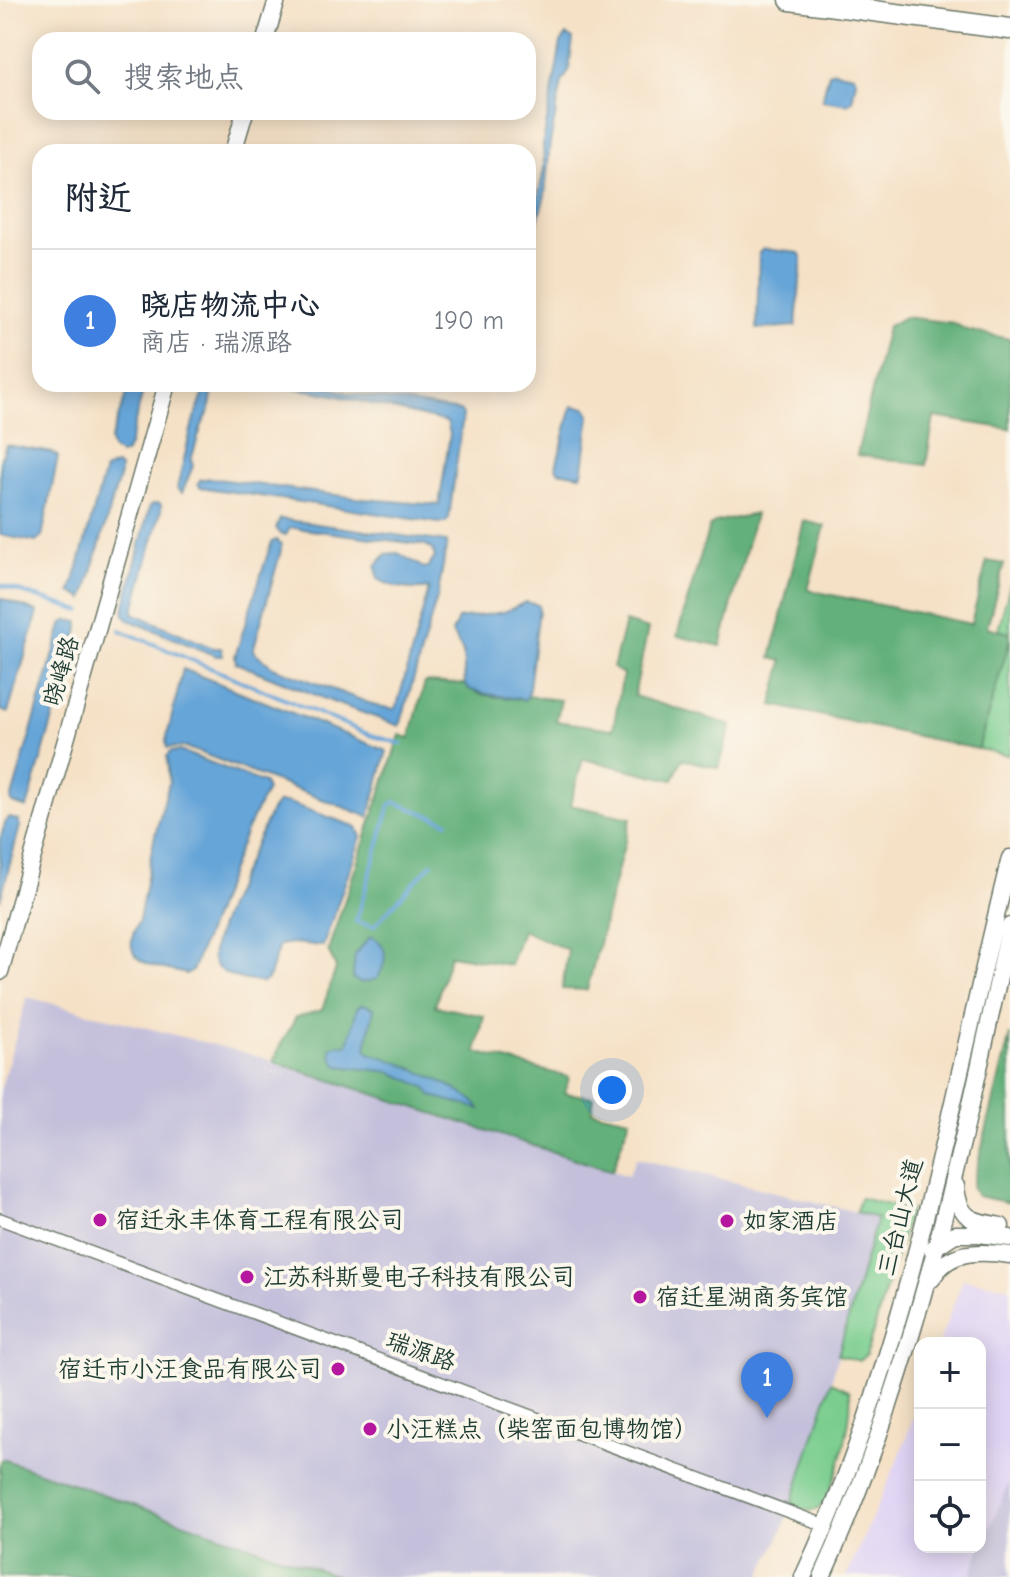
<!DOCTYPE html>
<html lang="zh">
<head>
<meta charset="utf-8">
<style>
  body { margin:0; font-family:"Comic Neue","LXGW WenKai TC",sans-serif; background:#f2f2f3; color:#1f2937 }
  .controls { position:absolute; right:24px; bottom:24px; display:grid; overflow:hidden; border-radius:16px; box-shadow:0 4px 20px #0003 }
  .controls button { width:72px; height:72px; display:grid; place-items:center; padding:0; border:0; border-bottom:2px solid #e0e1e3; background:#fff; color:#1f2937; font:40px sans-serif }
  .you { position:absolute; left:612px; top:1090px; width:28px; height:28px; margin:-20px; border:6px solid #fff; border-radius:50%; background:#1a73e8; box-shadow:0 0 0 12px #1a73e833 }
  .badge { display:grid; place-items:center; width:52px; height:52px; border-radius:50%; background:#db2777; color:#fff; font-size:26px; font-weight:700 }
  .pin { position:absolute; translate:-50% -66px; filter:drop-shadow(0 2px 4px #0008) }
  .pin::after { content:''; position:absolute; top:42px; width:28px; height:24px; background:inherit; clip-path:polygon(0 0,100% 0,50% 100%) }
  .list { margin:0; padding:0; list-style:none }
  h2 { display:flex; justify-content:space-between; align-items:center; height:104px; margin:0; padding:0 32px; font-size:34px }
  h2 small { font-size:26px; font-weight:400; color:#747a83 }
  .list li { display:grid; grid-template-columns:52px 1fr auto; gap:24px; align-items:center; box-sizing:border-box; height:144px; padding:0 32px; border-top:2px solid #e0e1e3 }
  .list b { display:block; font-size:30px; white-space:nowrap }
  .list p { margin:0; font-size:26px; white-space:nowrap; color:#747a83 }
  .list em { font-size:26px; font-style:normal; color:#747a83 }
  .icon { flex:none; width:44px; height:44px; fill:none; stroke:currentColor; stroke-width:2; stroke-linecap:round; stroke-linejoin:round }
  .map { position:relative; flex:none; width:1010px; height:1577px; overflow:hidden }
  .search { position:absolute; background:#fff; box-shadow:0 4px 20px #0003; left:32px; top:32px; width:504px; height:88px; display:flex; align-items:center; gap:20px; box-sizing:border-box; padding:0 28px; border-radius:24px; color:#747a83; font-size:30px }
  .panel { position:absolute; background:#fff; box-shadow:0 4px 20px #0003; left:32px; top:144px; width:504px; height:248px; border-radius:24px }
  .map>svg:first-child { display:block }
  .built { fill:#e0d4f4 }
  .industrial { fill:#c4c0db }
  .green { fill:#7acd8f; stroke:#4c8562; stroke-width:2 }
  .forest { fill:#63b07a; stroke:#417657; stroke-width:2 }
  .water { fill:#66a5d8; stroke:#427186; stroke-width:2 }
  .lines { fill:none; stroke-linecap:round; stroke-linejoin:round }
  .stream { stroke:#66a5d8; stroke-width:4 }
  .street-casing { stroke:#6a7667; stroke-width:14 }
  .secondary-casing { stroke:#6a7667; stroke-width:19 }
  .highway-casing { stroke:#6a7667; stroke-width:23 }
  .street { stroke:#fff; stroke-width:11 }
  .secondary { stroke:#fff; stroke-width:16 }
  .highway { stroke:#fff; stroke-width:20 }
  .poi-dot { fill:#b5179e; stroke:#fbf7ec; stroke-width:3 }
  .labels { text-anchor:middle; dominant-baseline:central; stroke-width:8; stroke-linejoin:round; paint-order:stroke }
  .street-label { font-size:24px; fill:#1f3d34; stroke:#fbf7ec }
  .poi-label { font-size:24px; fill:#1f3d34; stroke:#fbf7ec; text-anchor:start }
</style>
</head>
<body>
<div class="map">
<svg width="1010" height="1577" viewBox="0 0 1010 1577">
  <rect width="100%" height="100%" fill="#fbf7ec"/>
  <filter id="ink" filterUnits="userSpaceOnUse"><feTurbulence type="fractalNoise" baseFrequency=".0125" numOctaves="2"/><feDisplacementMap in="SourceGraphic" scale="16" xChannelSelector="R" yChannelSelector="G"/><feConvolveMatrix kernelMatrix="1 2 1 2 8 2 1 2 1" color-interpolation-filters="sRGB"/></filter>
  <filter id="wash" filterUnits="userSpaceOnUse"><feTurbulence type="fractalNoise" baseFrequency=".006" numOctaves="4" result="noise"/><feDisplacementMap in="SourceGraphic" scale="32" xChannelSelector="R" yChannelSelector="G"/><feGaussianBlur stdDeviation="1.8" result="paint"/><feColorMatrix in="noise" values="0 0 0 0 0 0 0 0 0 0 0 0 0 0 0 0 0 1.4 0 .05"/><feComposite in="paint" operator="in"/></filter>
  <g filter="url(#wash)">
    <rect width="100%" height="100%" fill="#f5e1c6"/>
    <!-- built -->
    <path class="built" d="M963 1279 1010 1287V1480L970 1577H846L900 1455 920 1398V1547H980V1343H939Z"/>
    <!-- industrial -->
    <path class="industrial" d="M27 997 261 1057 628 1176 636 1158 877 1217 831 1382 797 1489 783 1529 760 1577H340L0 1458V1091Z
      M1010 1480V1577H970L980 1550Z"/>
    <!-- green -->
    <path class="green" d="M1010 585V633L998 630Z
      M1010 639V747L1008 755 978 749Z
      M860 1198 910 1210 866 1355 859 1361 838 1355 877 1218 856 1212Z
      M831 1382 849 1390C856 1408 835 1502 816 1510 808 1512 798 1508 791 1506Z"/>
    <!-- forest -->
    <path class="forest" d="M904 317 954 323 966 330 1010 339V429L934 417 926 465 857 455 887 327Z
      M755 514 721 646 677 636 709 527 716 522Z
      M804 521 825 526 808 590 971 624 987 561 1004 564 987 627 1010 633V639L978 749 772 705 783 661 771 658Z
      M625 622 648 629 634 696 731 725 719 768 682 759 673 780 583 759 570 805 631 818 587 990 562 989 568 950 522 930 510 965 450 955 435 1006 484 1016 476 1052 569 1077 565 1093 594 1097 592 1111 630 1119 612 1171 274 1062C277 1045 289 1033 296 1017L322 1010 336 968 328 950 400 735 410 738 425 682 465 684C478 701 505 695 524 700L528 696 561 700 556 721 613 729 623 674 613 668Z
      M1010 1035V1203L977 1196 972 1187Z
      M2 1459 340 1577H0V1465Z"/>
    <!-- water -->
    <path class="water" d="M567 35 573 39 569 71 562 82 550 143 545 195 537 223 528 288V250L544 167 543 143 561 43Z
      M833 71 854 75 856 80 852 101 847 104 822 100 829 73Z
      M763 249 799 253 802 258 796 326 757 329 759 253Z
      M130 384H145L129 445 125 454H119L112 449 110 441Z
      M207 384H214L209 412 202 425 191 460 193 466 182 493 177 489 178 484 192 426Z
      M271 384H318L348 393 460 411 463 415 449 518 445 523H439L200 487 198 483 200 480 210 478 365 499 439 505 450 434 447 422 330 394Z
      M418 384H472L466 392Z
      M572 406 586 408 590 414 583 469 581 475 558 471 556 467Z
      M6 445 53 453 58 457 42 537 36 542 0 535V462Z
      M116 465 120 468V474L84 599 71 592 105 470Z
      M158 503 161 505V511L133 613 213 648H221L223 656H216L129 620 123 613 150 505Z
      M280 519 447 542 438 594 400 726 335 703 236 663 235 656 268 553 272 542 276 540 281 544V550L253 651 273 667 377 706 394 709 397 706 429 588C413 591 393 588 378 579L376 566 386 554 398 553 424 568 429 566 435 557 433 550 426 545 295 528H290L286 535 280 534 276 528Z
      M0 598 38 612 8 713 0 710Z
      M526 602 538 605 539 610 528 696 524 700C505 695 488 697 469 689L465 684 463 652 452 633 458 619 504 612Z
      M68 620 79 622V629L27 808 12 803 11 800 61 629 63 623Z
      M183 669 387 751 369 817 185 747 167 748 166 741Z
      M180 751 264 783 267 790 246 831 192 971 188 974C157 967 114 965 139 921L154 839 169 783 167 756 170 752Z
      M277 803H289L357 827 361 837 323 946 293 943 279 945 268 979 262 983C247 980 218 977 213 960 207 941 261 833 272 809Z
      M9 818 18 820 20 826 0 901V839L6 821Z
      M370 937C390 943 387 963 377 979L361 983 353 979 355 955Z
      M362 1004 374 1008 366 1048 369 1053C392 1059 468 1089 480 1109L432 1096 425 1087 391 1072 338 1066 332 1058 331 1048 336 1045H348L357 1008Z"/>
    <g class="lines">
      <!-- stream -->
      <path class="stream" d="M0 585 81 611
        M120 630 370 735 402 744
        M432 863 374 926 356 922 390 805 394 802 448 822"/>
    </g>
  </g>
  <g filter="url(#ink)">
    <g class="lines">
      <!-- street casing -->
      <g class="street-casing">
        <path id="street" d="M0 1219 827 1526"/>
      </g>
      <!-- secondary casing -->
      <g class="secondary-casing">
        <path id="secondary" d="M265 40 277 0
          M233 152 245 112
          M0 972 167 384
          M956 1186C959 1219 971 1221 1001 1226
          M932 1249 955 1234H979L1010 1238
          M932 1279C948 1249 980 1251 1010 1255
          M803 1577C909 1350 950 1100 1010 858
          M822 1577C916 1370 962 1148 1010 926"/>
      </g>
      <!-- highway casing -->
      <g class="highway-casing">
        <path id="highway" d="M790 0 1010 29"/>
      </g>
      <!-- street -->
      <use href="#street" class="street"/>
      <!-- secondary -->
      <use href="#secondary" class="secondary"/>
      <!-- highway -->
      <use href="#highway" class="highway"/>
    </g>
  </g>
  <!-- markers -->
  <g class="poi-dot">
    <circle cx="100" cy="1220" r="8"/>
    <circle cx="727" cy="1221" r="8"/>
    <circle cx="247" cy="1277" r="8"/>
    <circle cx="640" cy="1297" r="8"/>
    <circle cx="338" cy="1369" r="8"/>
    <circle cx="370" cy="1429" r="8"/>
  </g>
  <g class="labels">
    <!-- street labels -->
    <g class="street-label">
      <text transform="translate(61 671) rotate(-74)">晓峰路</text>
      <text transform="translate(900 1217) rotate(-76)">三台山大道</text>
      <text transform="translate(421 1351) rotate(20)">瑞源路</text>
    </g>
    <!-- poi labels -->
    <g class="poi-label">
      <text x="116" y="1220">宿迁永丰体育工程有限公司</text>
      <text x="743" y="1221">如家酒店</text>
      <text x="263" y="1277">江苏科斯曼电子科技有限公司</text>
      <text x="656" y="1297">宿迁星湖商务宾馆</text>
      <text x="322" y="1369" text-anchor="end">宿迁市小汪食品有限公司</text>
      <text x="386" y="1429">小汪糕点（柴窑面包博物馆）</text>
    </g>
  </g>
</svg>
<div class="controls">
<button>+</button>
<button>−</button>
<button><svg class="icon" aria-label="locate" viewBox="0 0 24 24"><circle cx="12" cy="12" r="6"/><path d="M12 2v4M12 18v4M2 12h4M18 12h4"/></svg></button>
</div>
<div class="you"></div>
<div class="pin badge" style="left:767px;top:1418px;background:#3f7fe0">1</div>
<div class="search"><svg class="icon" aria-label="search" viewBox="0 0 24 24"><circle cx="10" cy="10" r="6"/><path d="M15 15l6 6"/></svg>搜索地点</div>
<section class="panel">
<h2>附近<small></small></h2>
<ul class="list">
<li><span class="badge" style="background:#3f7fe0">1</span><div><b>晓店物流中心</b><p>商店 · 瑞源路</p></div><em>190 m</em></li>
</ul>
</section>
</div>
</body>
</html>
